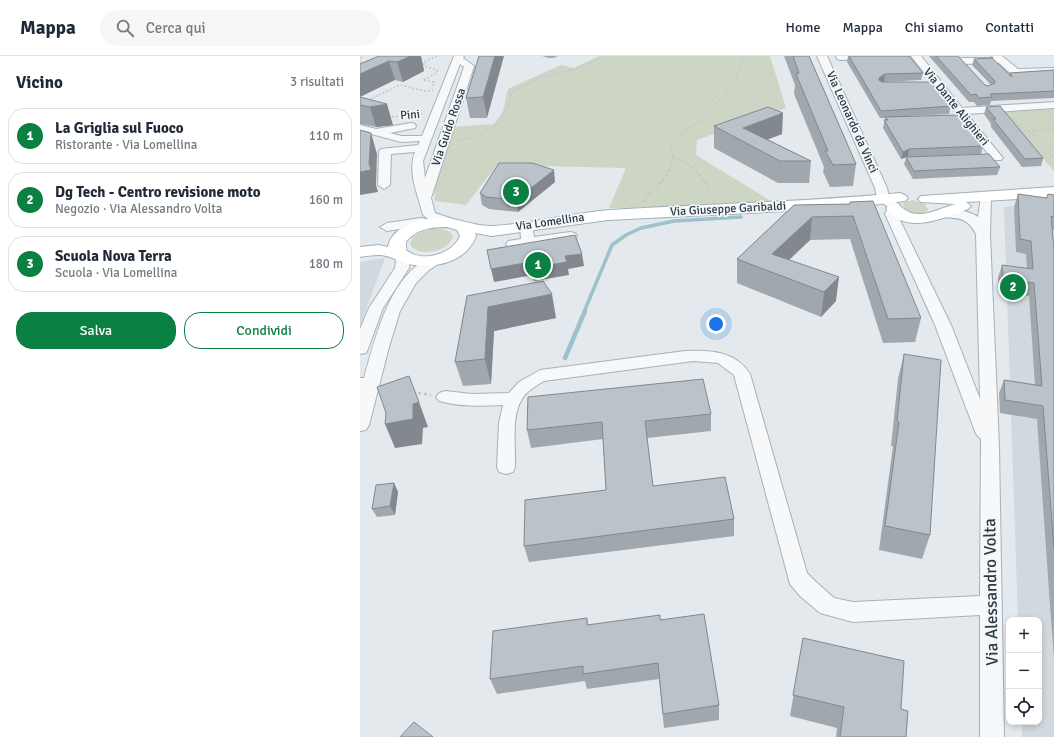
<!DOCTYPE html>
<html lang="it">
<head>
<meta charset="utf-8">
<style>
  body { margin:0; font-family:Signika,sans-serif; background:#f6f6f7; color:#1f2937 }
  .controls { position:absolute; right:12px; bottom:12px; display:grid; overflow:hidden; border-radius:8px; box-shadow:0 2px 6px #0003 }
  .controls button { width:36px; height:36px; display:grid; place-items:center; padding:0; border:0; border-bottom:1px solid #e0e1e3; background:#fff; color:#1f2937; font:20px sans-serif }
  .you { position:absolute; left:356px; top:268px; width:14px; height:14px; margin:-10px; border:3px solid #fff; border-radius:50%; background:#1a73e8; box-shadow:0 0 0 6px #1a73e833 }
  .badge { display:grid; place-items:center; width:26px; height:26px; border-radius:50%; background:#0b8043; color:#fff; font-size:13px; font-weight:700 }
  .pin { position:absolute; translate:-50% -50%; border:2px solid #fff; box-shadow:0 1px 4px #0006 }
  .list { margin:0; padding:0; list-style:none }
  h2 { display:flex; justify-content:space-between; align-items:center; height:52px; margin:0; padding:0 16px; font-size:17px }
  h2 small { font-size:13px; font-weight:400; color:#747a83 }
  .list li { display:grid; grid-template-columns:26px 1fr auto; gap:12px; align-items:center; box-sizing:border-box; height:56px; margin:0 8px 8px; padding:0 8px; border:1px solid #e0e1e3; border-radius:16px }
  .list b { display:block; font-size:15px; white-space:nowrap }
  .list p { margin:0; font-size:13px; white-space:nowrap; color:#747a83 }
  .list em { font-size:13px; font-style:normal; color:#747a83 }
  .actions { display:flex; gap:8px; padding:12px 16px }
  .actions a { flex:1; padding:9px 0; border:1px solid #0b8043; border-radius:16px; text-align:center; font-size:14px; color:#0b8043 }
  .actions .main { background:#0b8043; color:#fff }
  .icon { flex:none; width:22px; height:22px; fill:none; stroke:currentColor; stroke-width:2; stroke-linecap:round; stroke-linejoin:round }
  .map { position:relative; flex:none; width:694px; height:681px; overflow:hidden }
  header { display:flex; align-items:center; gap:24px; box-sizing:border-box; height:56px; padding:0 20px; background:#fff; border-bottom:1px solid #e0e1e3 }
  header strong { font-size:19px }
  nav { display:flex; gap:22px; margin-inline-start:auto; font-size:14px }
  .search { width:280px; height:36px; background:#f6f6f7; display:flex; align-items:center; gap:10px; box-sizing:border-box; padding:0 14px; border-radius:22px; color:#747a83; font-size:15px }
  main { display:flex }
  aside { flex:1; background:#fff }
  .map>svg:first-child { display:block }
  .built { fill:#d1d9de }
  .green { fill:#cdd6c4 }
  .lines { fill:none; stroke-linecap:round; stroke-linejoin:round }
  .stream-far1 { stroke:#9dc1cd; stroke-width:3.5 }
  .stream { stroke:#9dc1cd; stroke-width:4.5 }
  .minor-casing { stroke:#a8b1b7; stroke-width:2 }
  .major-casing { stroke:#a2b1b8; stroke-width:2 }
  .path-far2 { stroke:#c1c7cb; stroke-width:1.5; stroke-dasharray:2 2; stroke-linecap:butt }
  .path-far1 { stroke:#c1c7cb; stroke-width:2; stroke-dasharray:2.5 2.5; stroke-linecap:butt }
  .path { stroke:#c1c7cb; stroke-width:2.5; stroke-dasharray:3 3; stroke-linecap:butt }
  .minor { fill:#f6f8fa; fill-rule:evenodd }
  .major { fill:#fff; fill-rule:evenodd }
  .wall { fill:#a0a8ae }
  .shaded-wall { fill:#82888d }
  .building { fill:#bac3ca; stroke:#82888d }
  .labels { text-anchor:middle; dominant-baseline:central; stroke-width:3.5; stroke-linejoin:round; paint-order:stroke }
  .far-street-label { font-size:12px; fill:#2a3b45; stroke:#f3f7f9 }
  .near-street-label { font-size:17px; fill:#2a3b45; stroke:#f3f7f9 }
</style>
</head>
<body>
<header>
<strong>Mappa</strong>
<div class="search"><svg class="icon" aria-label="search" viewBox="0 0 24 24"><circle cx="10" cy="10" r="6"/><path d="M15 15l6 6"/></svg>Cerca qui</div>
<nav><a>Home</a><a>Mappa</a><a>Chi siamo</a><a>Contatti</a></nav>
</header>
<main>
<aside>
<h2>Vicino<small>3 risultati</small></h2>
<ul class="list">
<li><span class="badge">1</span><div><b>La Griglia sul Fuoco</b><p>Ristorante · Via Lomellina</p></div><em>110 m</em></li>
<li><span class="badge">2</span><div><b>Dg Tech - Centro revisione moto</b><p>Negozio · Via Alessandro Volta</p></div><em>160 m</em></li>
<li><span class="badge">3</span><div><b>Scuola Nova Terra</b><p>Scuola · Via Lomellina</p></div><em>180 m</em></li>
</ul>
<div class="actions"><a class="main">Salva</a><a>Condividi</a></div>
</aside>
<div class="map">
<svg width="694" height="681" viewBox="0 0 694 681">
  <rect width="100%" height="100%" fill="#e3e9ec"/>
  <!-- built -->
  <path class="built" d="M694 146V681H662V666H679V564H658L644 151Z
    M25 202 0 270V206Z"/>
  <!-- green -->
  <path class="green" d="M239 0H410L426 52 337 84 336 99 411 145 323 151 249 152 266 112 137 109 106 149 75 145 74 132 92 71 134 68 143 55 148 33 201 9 214 12Z
    M694 53V115L641 56Z
    M553 144 565 148 568 154C561 160 551 158 544 153L543 147Z
    M73 173C81 173 89 173 93 180 90 196 57 202 50 188 53 177 64 175 73 173Z"/>
  <g class="lines">
    <!-- stream-far1 -->
    <path class="stream-far1" d="M224 256 252 189 266 179 281 172 314 165 381 161"/>
    <!-- stream -->
    <path class="stream" d="M205 302 225 255"/>
    <!-- minor casing -->
    <g class="minor-casing">
      <path id="minor" d="M94 0H104L103 2 114 10 71 142 75 157 93 163 94 166 88 170 72 166 63 159C58 139 47 116 55 96L31 98 30 129 24 133 18 129 19 95 21 93 58 89 60 85 41 86 0 75V69L16 73 51 67 55 68 56 70 55 72 30 77 41 80H62ZM100 8 104 11 65 122 63 105Z
        M457 0H467L527 132 529 141 540 149 537 158 591 269 620 343 616 178C603 152 583 168 576 157 582 148 610 155 618 161L621 141 625 140 631 144 630 178 639 391 644 681H620V559L493 566 460 557 440 540 430 528 374 319 358 307 333 305 184 325C177 329 169 334 164 340 150 358 156 390 155 411L153 416 146 418 139 416 137 411 139 367 143 349C122 350 100 351 79 345L76 341 79 337 85 335 112 338 149 337 159 326 180 314 325 295C350 294 376 295 390 318L447 517 456 526 474 542 493 546 620 540 621 383 616 378 575 269 525 158 528 151 517 143 515 132Z
        M476 0H524L519 3 480 4 477 3Z
        M551 0H561L602 52 694 46V52L607 58 643 102 641 104H633Z
        M632 0H642L658 13 694 12V18L656 19 649 16 639 7 602 8 597 5 602 2H634Z
        M61 162 66 163 67 166 66 169 27 175 20 171 27 167Z
        M166 166 172 170 174 181 210 176 215 177 217 180 215 183 210 184 153 192 148 191 146 188 148 185 161 183 160 170Z
        M41 194 46 195C50 201 50 206 49 212L23 252 8 293 6 297 0 298V273L9 252 35 212 36 205 34 198 36 195Z
        M80 198 85 199 87 202 69 214 56 227 40 255 29 291 9 369 6 374 0 375V322H4C16 281 31 210 80 198Z"/>
    </g>
    <!-- major casing -->
    <g class="major-casing">
      <path id="major" d="M694 131V141L606 146 611 150 608 153C583 162 546 180 526 152L529 149C540 146 542 154 551 157 565 161 582 152 595 148L561 146 558 143 561 140Z
        M540 137 545 139 548 142 545 145 487 152 248 164 132 180 115 177 116 180C106 207 74 213 48 208 38 205 29 199 19 199 12 199 6 200 0 201V191L19 189 28 191C31 173 52 166 68 163 92 158 110 171 133 170 172 168 211 157 250 154 347 148 444 146 540 137ZM87 171 97 174 100 180C92 199 62 207 46 194V186C56 173 72 171 87 171Z"/>
    </g>
    <!-- path-far2 -->
    <path class="path-far2" d="M0 2 4 0
      M0 5 2 6 0 7
      M73 30 74 26 63 24 77 17V14L64 10V6L77 0
      M8 44 40 29 65 35 73 34
      M52 59 63 58
      M687 60 694 67
      M28 61 41 60
      M653 62 665 75H670
      M694 73 670 75 694 102
      M97 85C130 77 144 71 152 36L182 21 215 13 246 0
      M314 100 333 112
      M311 112 313 100 311 91 331 70 343 63 351 52 377 26V18L384 0"/>
    <!-- path-far1 -->
    <path class="path-far1" d="M332 111 347 128 350 141
      M282 146 305 122 311 111"/>
    <!-- path -->
    <path class="path" d="M52 336 71 339"/>
    <!-- minor -->
    <use href="#minor" class="minor"/>
    <!-- major -->
    <use href="#major" class="major"/>
  </g>
  <!-- wall -->
  <path class="wall" d="M61 0 64 15 43 26 35 24 0 8Z
    M119 0 127 62H110L106 42Z
    M182 0H198L193 2H189Z
    M424 0H449L496 108 493 130 470 131 463 116 464 111 434 38 435 29Z
    M488 0 563 17 561 24 524 26H522L591 50 589 58 548 60 623 90 621 98 548 101 640 111 637 119 593 121 553 123 544 108 546 102 541 103 523 72 525 62H520L487 6Z
    M569 0H598L625 29 628 30 631 29 612 9 614 3 650 19V17L694 14V42L631 45 630 49 617 50 614 46H609Z
    M0 41 33 69 16 71 0 68Z
    M626 51 683 102 681 110 662 111 631 71V68L624 58Z
    M354 70 422 78 407 83 451 105 449 127H418L354 92Z
    M195 126 158 156 129 153 122 149 120 137Z
    M658 138 686 142 688 138 694 139V174H692L694 194V602L690 550 677 363 640 357 639 337 644 324 675 329 669 240 639 236 638 222 642 209 667 213 666 198 656 196 654 151Z
    M490 148 561 262 555 286 523 287 490 183 450 184 429 204 476 245 461 261 377 227V203L434 149Z
    M107 240 196 262 134 275 131 328 103 330 95 306Z
    M544 298 570 479 562 503 519 494 533 390H531L538 323Z
    M168 341 351 358V375L287 382 293 430 374 463V480L169 506 164 490 246 434 243 383 171 392 167 374Z
    M34 427 38 436 35 459 17 461 12 453Z
    M227 562 228 569 300 564 359 649V664L304 672 299 623 227 633 225 625 137 638 130 623Z
    M443 582 541 653 546 681H476L477 672 430 660Z"/>
  <!-- shaded-wall -->
  <path class="shaded-wall" d="M51 0H61L64 15 43 26 37 6Z
    M135 0H144L127 62 123 41Z
    M29 5 35 24 0 41V18Z
    M525 18 524 26 518 29 519 22Z
    M27 48 33 69 16 71 10 51Z
    M423 57 422 78 391 90 383 72Z
    M11 77 17 98 16 129 18 136 0 139V116L9 107Z
    M549 93 548 100 541 103 543 96Z
    M194 114 195 126 158 156 156 144Z
    M452 161 450 184 415 217 412 198Z
    M222 198 224 210 208 213 209 219 174 225 172 212 205 200Z
    M170 206 173 219 134 226 131 213Z
    M479 221 476 245 461 261 464 236Z
    M192 238 196 262 134 275 131 328 125 303 128 251Z
    M59 346 68 371 63 372 62 388 35 392 25 368 53 348Z
    M34 427 38 436 35 459 30 450Z"/>
  <!-- building -->
  <path class="building" d="M19 0H51L37 6 29 5 0 18V8Z
    M119 0H135L123 41 106 42Z
    M433 0H449L496 108 473 109 465 95H468L436 18 439 17Z
    M489 0H549L563 17 525 18 519 22V24L522 26H570L591 50 521 55Z
    M576 0H598L625 29 628 30 635 27V25L614 3 632 2 652 21 650 17 694 14V35L630 38 632 41 619 42 616 38 611 39Z
    M0 41 27 48 10 51 0 49Z
    M640 50 683 102 665 103 633 63H636L626 51Z
    M408 51 423 57 383 72 451 105H420L354 70Z
    M598 59 623 90 549 93 543 96 524 64H528L525 61Z
    M0 74 11 77 9 107 11 114 0 116Z
    M629 98 640 111 595 113 554 115 546 101Z
    M139 107H172L194 114 156 144 126 141 120 137Z
    M658 138 687 142 688 138 694 139V161L691 160 694 194V492L683 350 645 344 644 324 682 330 674 227 643 223 642 209 673 213 671 185 660 183Z
    M513 145 561 262 528 263 493 160 452 161 412 198 479 221 464 236 377 203 434 149 490 148V146Z
    M215 179 222 198 205 200 207 206 172 212 170 206 131 213 127 194Z
    M183 225 192 238 128 251 125 303 95 306 107 240Z
    M544 298 581 304 570 479 525 470 539 366 537 365Z
    M49 320 59 346 53 348V363L25 368 26 357 17 331Z
    M343 323 351 358 285 365 293 430 365 421 374 463 164 490 165 444 246 434 242 366 167 374 168 341Z
    M34 427 30 450 12 453 16 429Z
    M344 558 359 649 303 658 298 607 223 618V610L130 623 133 575 227 562V569L300 559V564Z
    M443 582 544 605 541 653 548 655 546 681H480L484 651 433 639Z
    M54 666 73 681H40Z"/>
  <g class="labels">
    <!-- far-street labels -->
    <g class="far-street-label">
      <text transform="translate(596 51) rotate(51)">Via Dante Alighieri</text>
      <text transform="translate(50 59) rotate(-5)">Pini</text>
      <text transform="translate(492 66) rotate(66)">Via Leonardo da Vinci</text>
      <text transform="translate(89 71) rotate(-71)">Via Guido Rossa</text>
      <text transform="translate(368 153) rotate(-3)">Via Giuseppe Garibaldi</text>
      <text transform="translate(190 166) rotate(-8)">Via Lomellina</text>
    </g>
    <!-- near-street labels -->
    <g class="near-street-label">
      <text transform="translate(631 536) rotate(-91)">Via Alessandro Volta</text>
    </g>
  </g>
</svg>
<div class="controls">
<button>+</button>
<button>−</button>
<button><svg class="icon" aria-label="locate" viewBox="0 0 24 24"><circle cx="12" cy="12" r="6"/><path d="M12 2v4M12 18v4M2 12h4M18 12h4"/></svg></button>
</div>
<div class="you"></div>
<div class="pin badge" style="left:178px;top:209px">1</div>
<div class="pin badge" style="left:653px;top:231px">2</div>
<div class="pin badge" style="left:156px;top:136px">3</div>
</div>
</main>
</body>
</html>
